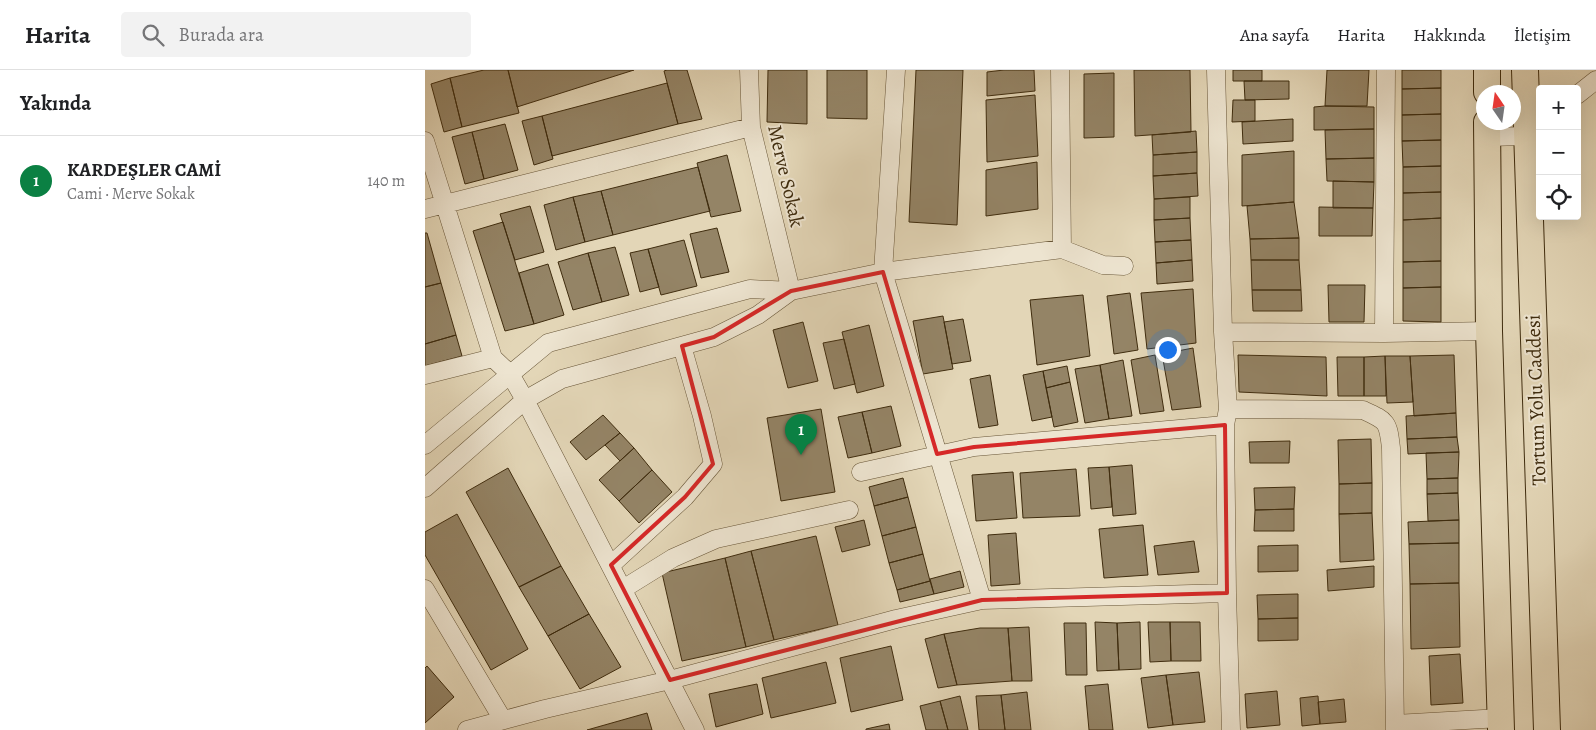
<!DOCTYPE html>
<html lang="tr">
<head>
<meta charset="utf-8">
<style>
  body { margin:0; font-family:Alegreya,serif; background:#f2f2f2; color:#202124 }
  .controls { position:absolute; right:15px; top:15px; display:grid; overflow:hidden; border-radius:5px; box-shadow:0 5px 20px #0002 }
  .controls button { width:45px; height:45px; display:grid; place-items:center; padding:0; border:0; border-bottom:1px solid #e0e0e0; background:#fff; color:#202124; font:25px sans-serif }
  .compass { position:absolute; left:1051px; top:15px; width:45px; height:45px; border-radius:50%; background:#fff; box-shadow:0 5px 20px #0002; rotate:347deg }
  .you { position:absolute; left:742px; top:279px; width:18px; height:18px; margin:-12px; border:4px solid #fff; border-radius:50%; background:#1a73e8; box-shadow:0 0 0 8px #1a73e833 }
  .badge { display:grid; place-items:center; width:32px; height:32px; border-radius:50%; background:#0b8043; color:#fff; font-size:16px; font-weight:700 }
  .pin { position:absolute; translate:-50% -41px; filter:drop-shadow(0 1px 2px #0008) }
  .pin::after { content:''; position:absolute; top:26px; width:18px; height:15px; background:inherit; clip-path:polygon(0 0,100% 0,50% 100%) }
  .list { margin:0; padding:0; list-style:none }
  h2 { display:flex; justify-content:space-between; align-items:center; height:65px; margin:0; padding:0 20px; font-size:21px }
  h2 small { font-size:16px; font-weight:400; color:#757577 }
  .list li { display:grid; grid-template-columns:32px 1fr auto; gap:15px; align-items:center; box-sizing:border-box; height:90px; padding:0 20px; border-top:1px solid #e0e0e0 }
  .list b { display:block; font-size:19px; white-space:nowrap }
  .list p { margin:0; font-size:16px; white-space:nowrap; color:#757577 }
  .list em { font-size:16px; font-style:normal; color:#757577 }
  .icon { flex:none; width:28px; height:28px; fill:none; stroke:currentColor; stroke-width:2; stroke-linecap:round; stroke-linejoin:round }
  .map { position:relative; flex:none; width:1171px; height:660px; overflow:hidden }
  header { display:flex; align-items:center; gap:30px; box-sizing:border-box; height:70px; padding:0 25px; background:#fff; border-bottom:1px solid #e0e0e0 }
  header strong { font-size:24px }
  nav { display:flex; gap:28px; margin-inline-start:auto; font-size:18px }
  .search { width:350px; height:45px; background:#f2f2f2; display:flex; align-items:center; gap:12px; box-sizing:border-box; padding:0 18px; border-radius:5px; color:#757577; font-size:19px }
  main { display:flex }
  aside { flex:1; background:#fff }
  .map>svg:first-child { display:block }
  .building { fill:#948466; stroke:#3f2c0e }
  .lines { fill:none; stroke-linecap:round; stroke-linejoin:round }
  .minor-casing { stroke:#685638; stroke-width:19 }
  .highway-casing { stroke:#3f2c0e; stroke-width:28 }
  .minor { stroke:#ede4d0; stroke-width:18 }
  .highway { stroke:#e3d6b7; stroke-width:26 }
  .marked { fill:none; stroke:#d62828; stroke-width:4; stroke-linejoin:round }
  .labels { text-anchor:middle; dominant-baseline:central; stroke-width:4; stroke-linejoin:round; paint-order:stroke }
  .street-label { font-size:20px; fill:#3f2c0e; stroke:#ede4d0 }
</style>
</head>
<body>
<header>
<strong>Harita</strong>
<div class="search"><svg class="icon" aria-label="search" viewBox="0 0 24 24"><circle cx="10" cy="10" r="6"/><path d="M15 15l6 6"/></svg>Burada ara</div>
<nav><a>Ana sayfa</a><a>Harita</a><a>Hakkında</a><a>İletişim</a></nav>
</header>
<main>
<aside>
<h2>Yakında<small></small></h2>
<ul class="list">
<li><span class="badge">1</span><div><b>KARDEŞLER CAMİ</b><p>Cami · Merve Sokak</p></div><em>140 m</em></li>
</ul>
</aside>
<div class="map">
<svg width="1171" height="660" viewBox="0 0 1171 660">
  <rect width="100%" height="100%" fill="#e3d6b7"/>
  <filter id="stains"><feTurbulence type="fractalNoise" baseFrequency=".004" numOctaves="4"/><feColorMatrix values="0 0 0 0 .2 0 0 0 0 .09 0 0 0 0 .02 0 0 0 .5 -.17"/></filter>
  <radialGradient id="worn" r=".72"><stop offset=".6" stop-color="#630" stop-opacity="0"/><stop offset="1" stop-color="#630" stop-opacity=".3"/></radialGradient>
  <!-- building -->
  <path class="building" d="M59 0H83L94 43 37 57 25 8Z
    M83 0H209L92 37Z
    M242 0H262L277 49 253 54 239 1Z
    M343 0H382V54L342 52Z
    M402 0H442V49L402 48Z
    M491 0H538L532 155 484 152Z
    M579 0H609L610 21 562 26V2Z
    M709 0H765L766 62 710 66Z
    M808 0H837V11H808Z
    M902 0H944L942 36H900Z
    M977 0H1016V18L977 19Z
    M689 3V67L659 68V4Z
    M25 8 37 57 19 62 6 14Z
    M819 11H864V29L820 30Z
    M242 13 253 54 127 86 117 46Z
    M1016 18V44L977 45V19Z
    M610 25 613 86 562 92 561 30Z
    M808 30H830V51L807 52Z
    M900 36 949 37V59L889 60V37Z
    M1016 44V70L977 71V45Z
    M117 46 128 89 109 95 97 51Z
    M868 49V71L818 74 817 52Z
    M80 54 93 100 59 109 47 62Z
    M949 59V88L901 89 900 60Z
    M771 61 772 82 728 85 727 65Z
    M47 62 59 109 40 114 27 67Z
    M1016 70V96L978 97 977 71Z
    M869 81V132L817 136V85Z
    M772 82V103L728 106V85Z
    M302 85 316 141 286 147 272 93Z
    M949 88V112L902 111 901 89Z
    M612 92 613 139 561 146V100Z
    M1016 96V122L978 123V97Z
    M273 97 285 141 188 165 176 121Z
    M772 103 773 126 729 129 728 106Z
    M908 111 949 112 948 138H908Z
    M176 121 188 165 160 172 148 127Z
    M1016 122V148L978 150V123Z
    M148 127 160 172 131 180 119 135Z
    M765 127V148L729 150V129Z
    M869 132 874 168 825 169 822 136Z
    M105 136 119 182 90 190 75 144Z
    M894 137 948 138 947 166H894Z
    M765 148 766 170 730 172 729 150Z
    M1016 148V191L978 192V150Z
    M78 152 109 254 80 261 48 161Z
    M292 158 304 202 276 208 265 164Z
    M0 163H2L16 213 0 217Z
    M874 168V190H826L825 169Z
    M259 170 272 216 236 225 223 179Z
    M766 170 767 190 731 193 730 172Z
    M190 177 204 225 177 232 163 183Z
    M223 179 234 217 215 222 205 183Z
    M163 183 177 232 148 240 133 192Z
    M767 190 768 211 732 214 731 193Z
    M826 190H874L876 220H827Z
    M1016 191V217L978 218V192Z
    M123 194 139 245 109 254 94 203Z
    M16 213 31 265 0 274V217Z
    M903 215H940L939 252H904Z
    M1016 217V252L978 251V218Z
    M768 219 771 273 722 279 716 223Z
    M827 220H876L877 241H828Z
    M705 223 713 280 689 284 682 226Z
    M658 225 665 286 612 295 605 230Z
    M518 246 528 299 498 304 488 251Z
    M538 249 546 291 527 294 519 252Z
    M378 252 393 311 363 318 348 260Z
    M444 255 459 316 432 323 417 262Z
    M31 265 37 286 0 296V274Z
    M419 269 430 314 409 319 398 273Z
    M768 278 776 337 747 340 737 284Z
    M730 285 739 341 715 344 706 290Z
    M813 285 901 287 902 326 814 322Z
    M1029 285 1031 343 989 346 985 286Z
    M960 286 961 326H939V287Z
    M960 286H985L988 332 962 333Z
    M912 287H939V326H913Z
    M698 290 707 346 684 349 675 295Z
    M675 295 684 349 660 353 650 299Z
    M642 296 645 312 621 318 618 301Z
    M618 301 627 347 607 351 598 305Z
    M565 305 573 355 554 358 545 309Z
    M645 312 653 352 629 357 621 318Z
    M466 336 476 376 447 383 437 342Z
    M396 339 410 422 356 431 342 348Z
    M437 342 447 383 423 388 413 347Z
    M1031 343 1032 367 982 369 981 346Z
    M178 345 195 363 161 390 145 372Z
    M195 363 209 378 195 391 180 375Z
    M1032 367 1034 382 983 384 982 369Z
    M946 369 947 413 914 414 913 370Z
    M865 371 864 393H825L824 372Z
    M209 378 227 400 194 431 174 410Z
    M1034 382 1033 408 1002 409 1001 383Z
    M707 395 711 444 688 446 684 397Z
    M684 397 687 437 666 439 663 398Z
    M83 398 136 496 94 517 41 422Z
    M651 399 655 446 598 448 595 403Z
    M227 400 247 422 214 453 194 431Z
    M588 402 592 448 551 451 547 405Z
    M478 408 483 427 449 436 444 417Z
    M1033 408V423L1002 424V409Z
    M947 413V443L914 444V414Z
    M870 417 869 439 830 440 829 418Z
    M1033 423 1034 450 1003 451 1002 424Z
    M483 427 491 457 457 466 449 436Z
    M869 439V461H829L830 440Z
    M947 443 949 490 915 492 914 444Z
    M32 444 103 579 66 600 0 485V462Z
    M439 450 445 475 417 482 410 457Z
    M1034 450V473L984 474 983 452Z
    M718 455 723 505 679 508 674 459Z
    M491 457 498 484 464 493 457 466Z
    M591 463 595 514 566 516 563 465Z
    M391 466 413 555 349 570 326 481Z
    M769 471 774 502 733 505 729 476Z
    M1034 473V513L985 514 984 474Z
    M873 475V501L833 502V476Z
    M326 481 349 570 321 577 300 488Z
    M498 484 505 511 472 520 464 493Z
    M300 488 321 577 257 591 237 503Z
    M136 496 164 544 123 566 94 517Z
    M949 496V517L903 521 902 500Z
    M535 501 539 517 509 524 505 509Z
    M505 511 509 524 475 532 472 520Z
    M1034 513 1035 577 986 579 985 514Z
    M873 524V548L833 549 832 525Z
    M164 544 196 597 155 619 123 566Z
    M873 548V570L833 571V549Z
    M670 552 692 553 694 600 672 601Z
    M715 552 716 599 694 600 692 553Z
    M723 552H745L746 591 725 592Z
    M745 552H775L776 591H746Z
    M639 553H661L662 605H641Z
    M604 557 607 611H587L583 558Z
    M555 558H583L587 611 532 615 519 564Z
    M519 564 532 615 513 618 500 569Z
    M466 576 478 630 426 642 415 588Z
    M1035 584 1038 633 1006 635 1004 586Z
    M401 592 411 633 346 648 337 608Z
    M2 596 29 627 0 653V598Z
    M774 602 780 652 748 655 741 605Z
    M741 605 748 655 723 658 716 608Z
    M332 614 338 644 291 657 284 624Z
    M683 614 688 660H664L660 616Z
    M852 621 855 655 822 658 820 624Z
    M602 622 606 660H580L576 625Z
    M576 625 580 660H554L551 626Z
    M535 626 543 660H523L515 631Z
    M893 626 895 654 877 656 875 628Z
    M919 629 921 652 895 654 893 632Z
    M515 631 523 660H501L495 636Z
    M222 643 227 660H162Z
    M464 654 465 660H441V659Z"/>
  <g class="lines">
    <!-- minor casing -->
    <g class="minor-casing">
      <path id="minor" d="M324 0 326 57 366 221
        M471 0 458 202 557 530
        M635 0 637 179
        M791 0 798 262 803 339 800 355 802 523 806 660
        M1152 25 1171 10
        M1062 67 1103 66 1111 59
        M0 71 68 288 85 304 100 330 270 660
        M0 139 326 57
        M798 262 959 263 1064 261
        M959 263 961 0
        M0 305 68 288
        M803 339 938 340C962 351 963 351 966 378L970 660
        M0 375 123 273 325 219 366 221 458 202 637 179 678 195 699 196
        M436 402 549 377 800 355
        M0 418 100 330 137 309 289 267 333 245 366 221
        M186 495 260 427 288 394 277 346 257 276
        M0 519 78 650
        M198 519 248 488 291 469 424 440
        M970 654 1076 648
        M42 660 120 639 245 610 471 549 557 530 802 523"/>
    </g>
    <!-- highway casing -->
    <g class="highway-casing">
      <path id="highway" d="M1062 0V22
        M1100 0 1122 660
        M1062 52 1064 261 1076 660"/>
    </g>
    <!-- minor -->
    <use href="#minor" class="minor"/>
    <!-- highway -->
    <use href="#highway" class="highway"/>
  </g>
  <!-- marked area -->
  <path class="marked" d="M458 202 512 384 549 377 800 355 802 523 557 530 245 610 186 495 260 427 288 394 257 276 289 267 366 221Z"/>
  <g class="labels">
    <!-- street labels -->
    <g class="street-label">
      <text transform="translate(361 106) rotate(77)">Merve Sokak</text>
      <text transform="translate(1111 330) rotate(-92)">Tortum Yolu Caddesi</text>
    </g>
  </g>
  <rect width="100%" height="100%" filter="url(#stains)"/>
  <rect width="100%" height="100%" fill="url(#worn)"/>
</svg>
<div class="controls">
<button>+</button>
<button>−</button>
<button><svg class="icon" aria-label="locate" viewBox="0 0 24 24"><circle cx="12" cy="12" r="6"/><path d="M12 2v4M12 18v4M2 12h4M18 12h4"/></svg></button>
</div>
<svg class="compass" viewBox="-18 -18 36 36"><path d="M0-13l5 13h-10z" fill="#e53935"/><path d="M0 13l5-13h-10z" fill="#757577"/></svg>
<div class="you"></div>
<div class="pin badge" style="left:376px;top:385px">1</div>
</div>
</main>
</body>
</html>
